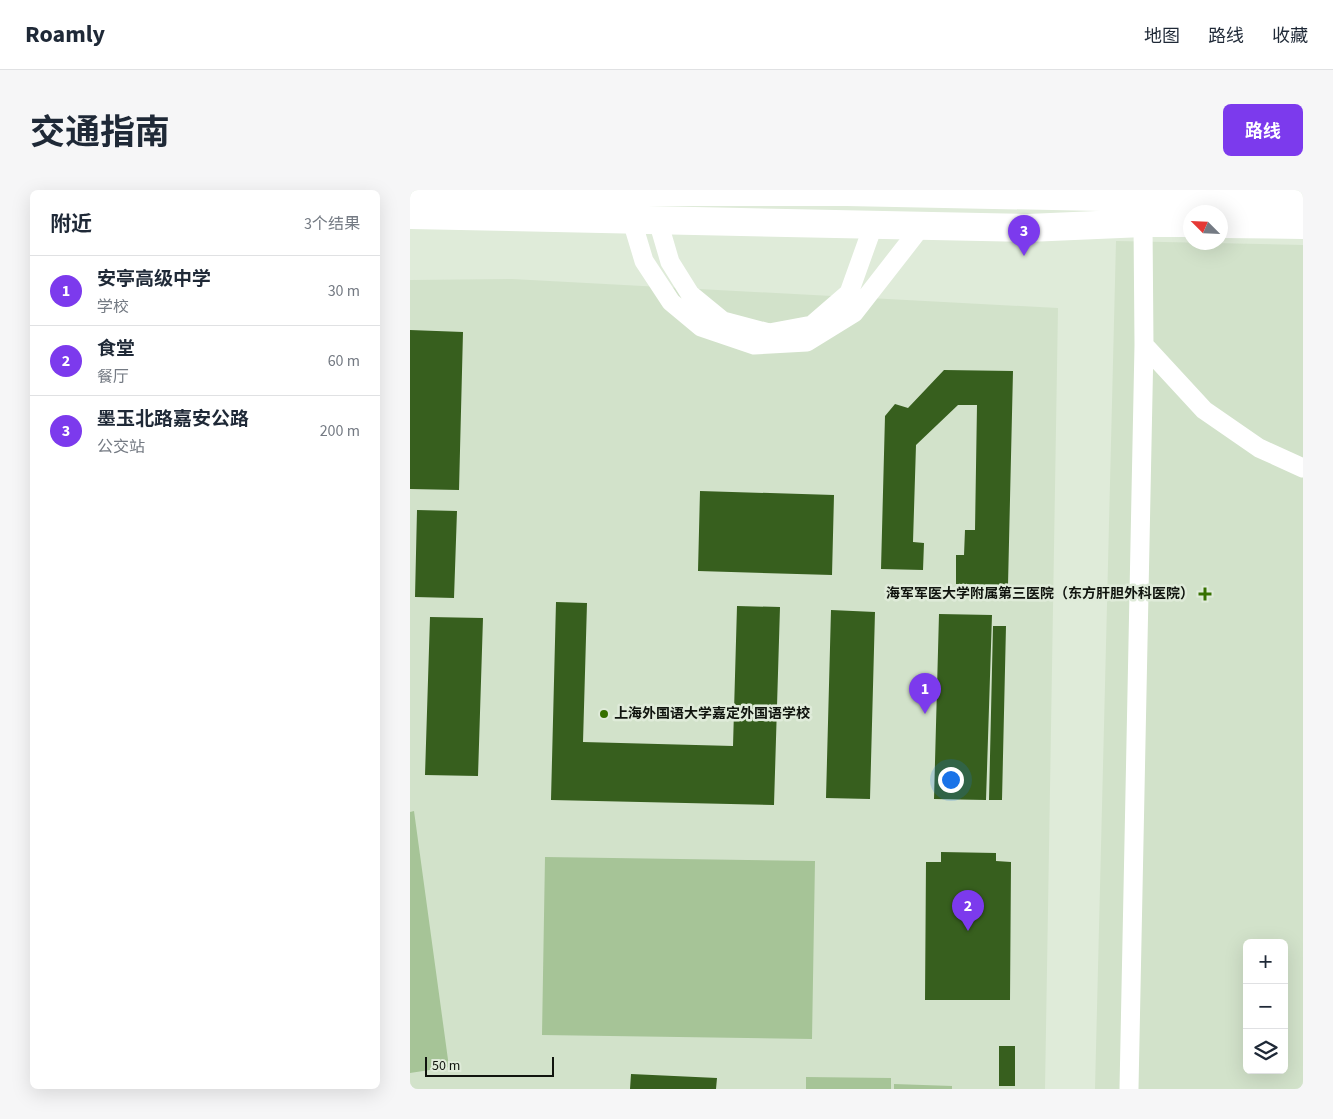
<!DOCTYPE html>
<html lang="zh">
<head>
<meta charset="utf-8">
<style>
  body { margin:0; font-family:"Source Sans 3","Noto Sans SC",sans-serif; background:#f6f6f7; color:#1f2937 }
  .controls { position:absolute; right:15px; bottom:15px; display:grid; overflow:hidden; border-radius:8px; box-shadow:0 5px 20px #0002 }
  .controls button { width:45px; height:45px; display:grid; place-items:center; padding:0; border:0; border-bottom:1px solid #e0e1e3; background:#fff; color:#1f2937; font:25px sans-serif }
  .compass { position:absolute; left:773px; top:15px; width:45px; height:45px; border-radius:50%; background:#fff; box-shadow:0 5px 20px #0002; rotate:294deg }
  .scale { position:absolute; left:15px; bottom:12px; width:129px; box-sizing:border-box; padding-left:5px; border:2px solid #10140e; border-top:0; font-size:14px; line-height:18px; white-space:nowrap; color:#10140e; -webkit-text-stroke:4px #dfebd9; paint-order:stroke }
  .you { position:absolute; left:540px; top:589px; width:18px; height:18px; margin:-12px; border:4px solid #fff; border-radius:50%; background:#1a73e8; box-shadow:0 0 0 8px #1a73e833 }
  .badge { display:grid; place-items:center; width:32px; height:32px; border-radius:50%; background:#7c3aed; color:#fff; font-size:16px; font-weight:700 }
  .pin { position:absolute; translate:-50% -41px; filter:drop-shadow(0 1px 2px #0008) }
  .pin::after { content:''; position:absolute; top:26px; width:18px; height:15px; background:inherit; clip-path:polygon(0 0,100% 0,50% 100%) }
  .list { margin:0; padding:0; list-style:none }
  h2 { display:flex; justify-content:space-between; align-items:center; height:65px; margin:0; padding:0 20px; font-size:21px }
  h2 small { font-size:16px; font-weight:400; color:#747a83 }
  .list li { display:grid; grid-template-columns:32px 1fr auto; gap:15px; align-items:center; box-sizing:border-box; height:70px; padding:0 20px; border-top:1px solid #e0e1e3 }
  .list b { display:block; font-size:19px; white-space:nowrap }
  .list p { margin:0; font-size:16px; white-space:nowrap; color:#747a83 }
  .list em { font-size:16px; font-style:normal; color:#747a83 }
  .icon { flex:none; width:28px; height:28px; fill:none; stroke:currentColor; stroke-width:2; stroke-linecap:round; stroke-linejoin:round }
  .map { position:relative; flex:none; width:893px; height:899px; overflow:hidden; border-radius:8px }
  header { display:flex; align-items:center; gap:30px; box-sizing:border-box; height:70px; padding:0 25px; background:#fff; border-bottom:1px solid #e0e1e3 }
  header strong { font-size:24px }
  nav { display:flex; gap:28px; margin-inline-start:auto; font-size:18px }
  .intro { display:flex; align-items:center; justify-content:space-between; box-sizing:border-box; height:120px; padding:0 30px }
  h1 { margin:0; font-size:35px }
  .button { padding:12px 22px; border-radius:8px; background:#7c3aed; color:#fff; font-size:18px; font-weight:700 }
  main { display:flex; gap:30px; padding:0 30px }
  aside { flex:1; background:#fff; border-radius:8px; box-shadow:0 5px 20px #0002 }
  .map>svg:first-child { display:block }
  .built { fill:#d2e2ca; fill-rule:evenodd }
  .green { fill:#a6c497 }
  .building { fill:#375f1e }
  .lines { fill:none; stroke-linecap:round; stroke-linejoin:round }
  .street { stroke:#fff; stroke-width:19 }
  .primary { stroke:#fff; stroke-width:28 }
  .poi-dot { fill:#367000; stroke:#dfebd9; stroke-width:2 }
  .labels { text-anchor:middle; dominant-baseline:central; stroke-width:5; stroke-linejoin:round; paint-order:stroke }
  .poi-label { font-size:14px; font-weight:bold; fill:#10140e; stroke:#dfebd9; text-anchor:end }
</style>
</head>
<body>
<header>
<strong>Roamly</strong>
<nav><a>地图</a><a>路线</a><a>收藏</a></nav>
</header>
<div class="intro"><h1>交通指南</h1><a class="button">路线</a></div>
<main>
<aside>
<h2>附近<small>3个结果</small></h2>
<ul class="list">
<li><span class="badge">1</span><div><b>安亭高级中学</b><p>学校</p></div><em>30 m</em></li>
<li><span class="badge">2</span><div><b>食堂</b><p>餐厅</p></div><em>60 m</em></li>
<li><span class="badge">3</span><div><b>墨玉北路嘉安公路</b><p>公交站</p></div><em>200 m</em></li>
</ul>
</aside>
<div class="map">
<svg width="893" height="899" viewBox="0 0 893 899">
  <rect width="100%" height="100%" fill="#dfebd9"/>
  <!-- built -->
  <path class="built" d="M706 51 893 55V899H685ZM837 753H874V880H837Z
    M102 89 648 118 635 899H0V90Z"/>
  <!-- green -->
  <path class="green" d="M4 621 39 877 0 883V622Z
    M135 667 405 671 402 849 132 845Z
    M396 887 481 888V899H396Z
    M484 894 542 896V899H484Z"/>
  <!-- building -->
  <path class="building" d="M0 140 53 142 49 300 0 299Z
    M534 180 603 181 598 395 546 394V365H554L555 340H565L567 215H548L506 255 503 352 514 353 513 380 471 379 475 226 485 214 498 218Z
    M290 301 424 305 422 385 288 381Z
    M7 320 47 321 44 408 5 407Z
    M146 412 177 413 173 552 323 556 327 416 370 417 364 615 141 610Z
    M421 420 465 422 460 609 416 608Z
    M529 424 582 425 576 610 524 609Z
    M20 427 73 428 68 586 15 585Z
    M583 436H596L592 610H579Z
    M531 662 586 663V671L601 672 600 810H515L516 672H531Z
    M589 856H605V896H589Z
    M221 884 307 888 306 899H220Z"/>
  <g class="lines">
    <!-- street -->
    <path class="street" d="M222 31 234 71 261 112 291 137 344 155 397 152 444 123 511 37
      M248 31 260 72 280 104 313 131 359 143 402 135 439 103 463 36
      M734 155 794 220 849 258 893 278
      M719 899 734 155 733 33"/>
    <!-- primary -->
    <path class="primary" d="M0 2H436L893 11
      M0 25 618 38 733 33H781
      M811 34 893 35"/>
  </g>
  <!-- markers -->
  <g class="poi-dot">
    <path d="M792.5 396.5h5v5h5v5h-5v5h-5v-5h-5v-5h5z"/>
    <circle cx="194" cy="524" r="5"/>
  </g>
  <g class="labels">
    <!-- poi labels -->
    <g class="poi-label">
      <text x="784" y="404">海军军医大学附属第三医院（东方肝胆外科医院）</text>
      <text x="204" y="524" text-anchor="start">上海外国语大学嘉定外国语学校</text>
    </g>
  </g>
</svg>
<div class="controls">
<button>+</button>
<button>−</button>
<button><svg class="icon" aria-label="layers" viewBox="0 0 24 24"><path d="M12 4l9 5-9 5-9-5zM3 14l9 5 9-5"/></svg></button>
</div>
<svg class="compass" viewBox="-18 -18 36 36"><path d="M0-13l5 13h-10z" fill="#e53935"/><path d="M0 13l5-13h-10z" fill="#747a83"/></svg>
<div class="scale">50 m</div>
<div class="you"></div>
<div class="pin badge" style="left:515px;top:524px">1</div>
<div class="pin badge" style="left:558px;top:741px">2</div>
<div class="pin badge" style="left:614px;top:66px">3</div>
</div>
</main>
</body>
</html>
